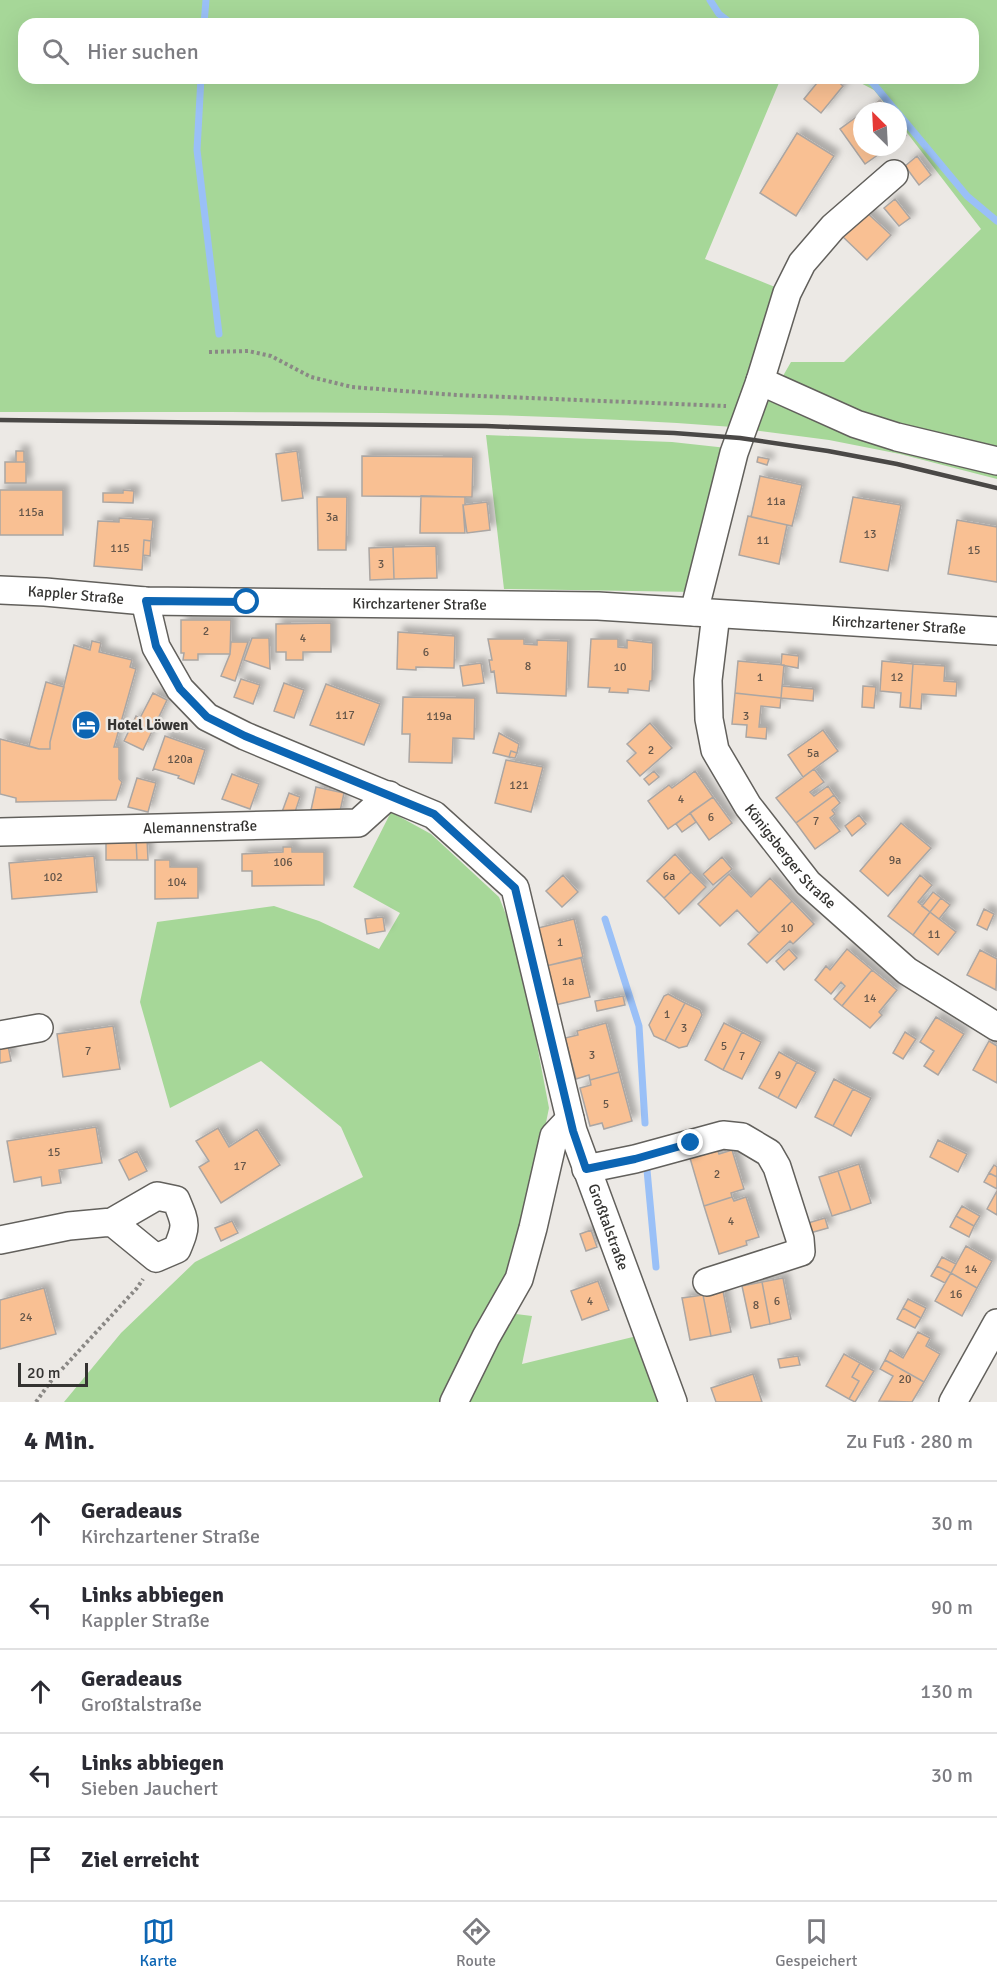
<!DOCTYPE html>
<html lang="de">
<head>
<meta charset="utf-8">
<style>
  body { margin:0; font-family:Signika,sans-serif; background:#f7f7f7; color:#2b2b33 }
  .compass { position:absolute; left:853px; top:102px; width:54px; height:54px; border-radius:50%; background:#fff; box-shadow:0 6px 24px #0002; rotate:336deg }
  .scale { position:absolute; left:18px; bottom:15px; width:70px; box-sizing:border-box; padding-left:6px; border:3px solid #343331; border-top:0; font-size:16px; line-height:21px; white-space:nowrap; color:#343331; -webkit-text-stroke:4px #ece9e5; paint-order:stroke }
  .stop { position:absolute; width:18px; height:18px; margin:-14px; border:4px solid #0c65b3; border-radius:50%; background:#fff }
  .stop.end { background:#0c65b3; border-color:#fff; box-shadow:0 2px 6px #0008 }
  .list { margin:0; padding:0; list-style:none }
  h2 { display:flex; justify-content:space-between; align-items:center; height:78px; margin:0; padding:0 24px; font-size:26px }
  h2 small { font-size:20px; font-weight:400; color:#7c7c81 }
  .list li { display:grid; grid-template-columns:39px 1fr auto; gap:18px; align-items:center; box-sizing:border-box; height:84px; padding:0 24px; border-top:2px solid #e1e1e2 }
  .list b { display:block; font-size:22px; white-space:nowrap }
  .list p { margin:0; font-size:20px; white-space:nowrap; color:#7c7c81 }
  .list em { font-size:20px; font-style:normal; color:#7c7c81 }
  .icon { flex:none; width:33px; height:33px; fill:none; stroke:currentColor; stroke-width:2; stroke-linecap:round; stroke-linejoin:round }
  .map { position:relative; flex:none; width:997px; height:1402px; overflow:hidden }
  .search { position:absolute; background:#fff; box-shadow:0 6px 24px #0002; left:18px; right:18px; top:18px; height:66px; display:flex; align-items:center; gap:15px; box-sizing:border-box; padding:0 21px; border-radius:18px; color:#7c7c81; font-size:22px }
  .sheet { height:498px; background:#fff }
  nav { display:flex; justify-content:space-around; align-items:center; box-sizing:border-box; height:84px; border-top:2px solid #e1e1e2; background:#fff; font-size:16px; color:#7c7c81 }
  nav a { display:grid; justify-items:center; gap:3px }
  nav .on { color:#0c65b3 }
  .map>svg:first-child { display:block }
  .green { fill:#a6d798 }
  .lines { fill:none; stroke-linecap:round; stroke-linejoin:round }
  .stream { stroke:#9ac0f7; stroke-width:7 }
  .building { fill:#f9c093; stroke:#aba6a3; stroke-width:1.5; filter:url(#shadow) }
  .minor-casing { stroke:#62605c; stroke-width:30 }
  .path { stroke:#8a8885; stroke-width:4; stroke-dasharray:3 3; stroke-linecap:butt }
  .minor { stroke:#fff; stroke-width:27 }
  .rail { stroke:#4a4846; stroke-width:4.5 }
  .route { stroke:#0c65b3; stroke-width:8 }
  .labels { text-anchor:middle; dominant-baseline:central; stroke-width:5; stroke-linejoin:round; paint-order:stroke }
  .number-label { font-size:12px; fill:#65564a }
  .street-label { font-size:15px; fill:#343331; stroke:#ece9e5 }
  .poi-label { font-size:15px; font-weight:bold; fill:#343331; stroke:#ece9e5; text-anchor:start }
</style>
</head>
<body>
<div class="map">
<svg width="997" height="1402" viewBox="0 0 997 1402">
  <defs>
    <filter id="shadow"><feDropShadow dx="5.5" dy="-5.5" stdDeviation="3" flood-color="#0004"/></filter>
  </defs>
  <rect width="100%" height="100%" fill="#ece9e5"/>
  <!-- green -->
  <path class="green" d="M0 0H997V479L900 454 829 440 752 430 791 362H844L981 229 898 121V111H891L874 90 851 78H973V24H24V78H781L705 259 780 289 733 427C490 408 244 413 0 412Z
    M486 435 672 442 727 448 695 592 504 589Z
    M391 812 431 834 499 897 518 945 549 1108 507 1313 532 1316 522 1364 637 1336 658 1402H64L121 1333 195 1262 363 1177 341 1127 261 1061 170 1108 140 1002 157 922 274 906 319 921 379 949 400 913 353 887Z"/>
  <g class="lines">
    <!-- stream -->
    <path class="stream" d="M710 0 719 14 732 24
      M204 24 206 0
      M201 78 197 150 219 334
      M864 78 872 82 896 111
      M898 113 967 196 997 221
      M605 919 639 1026 645 1123
      M647 1170 656 1267"/>
  </g>
  <!-- building -->
  <path class="building" d="M821 78H834L843 86 821 113 804 99Z
    M880 100 888 111H865Z
    M862 113V147H889L865 164 840 129Z
    M898 125 906 135 898 141Z
    M797 133 834 156 796 216 760 193Z
    M917 156 931 175 919 185 905 166Z
    M895 199 910 218 899 226 884 208Z
    M864 210 891 235 867 260 841 235Z
    M16 451H24V462H16Z
    M297 451 303 498 282 501 276 454Z
    M362 456 473 457 472 497 362 496Z
    M758 457 769 459 767 465 757 462Z
    M5 462H26V483H5Z
    M760 476 802 485 792 526 751 517Z
    M0 490H63V535H0Z
    M123 490 134 491 133 503 103 502V493H123Z
    M421 496 465 497V505H463L465 533H420Z
    M317 497H347L346 550H318Z
    M853 497 901 505 888 571 840 562Z
    M487 502 490 530 467 533 463 505Z
    M748 516 787 525 779 564 739 555Z
    M119 518 153 520 151 541 144 540 142 570 94 566 98 521 119 522Z
    M957 520 997 527V582L948 574Z
    M144 540 151 541 150 556 143 555Z
    M436 546 437 578 394 579 393 547Z
    M393 547 394 579 370 580 369 548Z
    M181 620H231L230 654H198V660H183L184 653H181Z
    M331 623V652H303V660H286V652H276V624Z
    M398 632 455 636 454 668 416 667V670L397 669Z
    M252 638H269L270 669 244 660Z
    M488 639H524V644L537 645V640L568 641 566 696 497 693 494 671 491 672 489 660H492Z
    M591 639H618V647L627 648V640L653 643 652 681H650L649 691 628 689V693L609 692 610 688 588 687Z
    M92 641 101 643 99 652 132 660 130 667 136 669 114 747H119V779L122 782 116 800 16 802V798L0 794V739L39 749H50V742L74 645 90 650Z
    M231 642H248L235 681 221 676 230 654Z
    M782 654 799 656 798 668 781 665Z
    M738 661 784 665 781 698 735 693Z
    M882 661 913 664 910 708 900 707 901 693 880 691Z
    M481 663 484 683 463 686 460 666Z
    M913 664 945 666 944 681 957 682 956 696 922 694 921 709 910 708Z
    M241 679 260 685 253 704 234 697Z
    M46 682 64 687 50 742V749H39L29 746Z
    M284 683 304 690 294 718 274 711Z
    M326 684 380 704 364 745 310 725Z
    M782 686 814 689 813 701 781 698Z
    M863 686 876 687 874 708 862 707Z
    M153 693 167 700 143 750 124 741 136 716 140 718Z
    M735 693 781 698 780 708 761 706 759 727H767L766 739 746 737 747 725 732 724Z
    M403 697 475 698 474 739 453 738 452 763 409 762 410 734H402Z
    M650 723 672 748 640 776 627 761 636 753 627 744Z
    M823 730 838 751 803 777 788 755Z
    M499 733 519 744 517 753 511 751 509 757 493 753Z
    M165 736 205 750 194 784 178 778 179 776 155 769 153 770Z
    M511 751 517 753 515 758 509 757Z
    M506 760 543 767 531 812 495 803Z
    M814 769 824 782 810 792 814 796 828 786 834 795 796 823 776 798Z
    M654 771 659 777 649 785 644 779Z
    M695 771 713 797 668 829 648 801 669 785 672 788Z
    M232 774 259 784 250 809 222 799Z
    M137 778 156 783 148 812 128 807Z
    M316 787 344 793 339 816 311 810Z
    M289 793 300 797 294 815 282 812Z
    M834 795 840 803 832 810 835 814 830 818 840 831 815 849 796 823Z
    M713 797 732 823 709 840 690 813Z
    M690 813 696 822 682 832 676 824Z
    M859 815 866 824 852 836 845 826Z
    M901 823 931 848 888 896 860 871Z
    M136 839 137 860H106V840Z
    M136 839H147L148 860H137Z
    M283 847H292V852H324V885L252 886V871H242V854L283 852Z
    M675 854 691 872 664 898 647 881Z
    M94 856 97 892 12 899 9 863Z
    M722 857 732 869 713 885 703 874Z
    M155 860H170V867H198V898L155 899Z
    M691 872 706 887 679 914 664 898Z
    M729 874 751 897 770 878 792 901 759 933 737 910 720 926 698 904Z
    M563 875 578 892 562 907 546 891Z
    M920 875 932 885 918 902 930 912 913 935 888 916Z
    M933 892 941 898 930 912 922 906Z
    M941 898 950 905 939 919 930 912Z
    M792 901 814 924 793 944 790 941 767 963 748 944Z
    M984 909 994 914 987 930 977 925Z
    M930 912 956 932 938 955 913 935Z
    M383 917 385 931 367 934 365 919Z
    M574 919 583 957 546 966 538 928Z
    M789 949 797 958 784 970 776 961Z
    M847 949 872 970 842 1006 834 999 845 986 841 982 831 994 815 980 826 966 830 970Z
    M980 950 997 959 996 990 967 975Z
    M581 958 590 997 555 1005 546 966Z
    M872 970 897 990 879 1012 882 1015 870 1028 842 1006Z
    M668 994 685 1003 665 1041 654 1036 649 1025 664 996Z
    M623 996 625 1005 597 1011 595 1001Z
    M685 1003 700 1010 702 1015 687 1046 679 1048 665 1041Z
    M936 1017 964 1034 938 1075 924 1066 934 1051 920 1042Z
    M606 1023 619 1072 590 1080 589 1075 576 1079 565 1038 578 1035 577 1031Z
    M724 1023 742 1032 723 1070 705 1060Z
    M113 1026 120 1069 63 1077 57 1034Z
    M742 1032 761 1042 742 1079 723 1070Z
    M905 1032 916 1039 903 1059 893 1053Z
    M7 1040 11 1061 0 1063V1041Z
    M989 1041 997 1046V1083L973 1070Z
    M779 1052 797 1062 778 1098 759 1088Z
    M797 1062 816 1072 796 1108 778 1098Z
    M619 1072 632 1121 604 1129 602 1123 590 1126 580 1088 591 1085 590 1080Z
    M834 1079 853 1089 833 1126 815 1117Z
    M853 1089 871 1098 851 1136 833 1126Z
    M96 1127 102 1163 59 1170 61 1183 42 1186 41 1177 14 1182 7 1141Z
    M218 1128 229 1147 257 1129 280 1165 221 1203 199 1167 209 1161 196 1141Z
    M938 1140 967 1154 958 1172 930 1157Z
    M717 1149 719 1154 732 1150 744 1189 731 1193 732 1197 704 1206 690 1158Z
    M137 1151 147 1171 129 1180 119 1160Z
    M859 1164 871 1203 851 1210 838 1171Z
    M994 1165 997 1167V1177L989 1173Z
    M838 1171 851 1210 832 1216 819 1177Z
    M989 1173 997 1177V1189L984 1182Z
    M997 1191V1215L987 1209Z
    M732 1197 734 1201 746 1197 759 1237 746 1241 747 1245 719 1254 704 1206Z
    M962 1206 980 1216 974 1226 956 1216Z
    M956 1216 974 1226 969 1237 950 1227Z
    M825 1218 828 1228 810 1233 808 1223Z
    M232 1221 238 1233 221 1241 215 1228Z
    M591 1230 597 1247 586 1251 580 1234Z
    M966 1246 992 1261 977 1288 951 1273Z
    M942 1257 956 1264 951 1273 937 1266Z
    M937 1266 951 1273 945 1283 931 1276Z
    M951 1273 977 1288 962 1316 935 1301Z
    M783 1278 791 1319 770 1324 762 1282Z
    M598 1281 609 1310 582 1320 571 1291Z
    M762 1282 770 1324 751 1328 742 1286Z
    M44 1288 56 1334 0 1349V1300Z
    M723 1291 731 1332 711 1336 703 1295Z
    M703 1295 711 1336 690 1340 682 1298Z
    M908 1299 926 1308 921 1318 903 1308Z
    M903 1308 921 1318 915 1328 897 1319Z
    M918 1332 930 1338 926 1346 940 1354 924 1382 885 1360 890 1350 903 1358Z
    M844 1354 860 1363 852 1377 859 1381 849 1399 826 1386Z
    M798 1356 800 1365 780 1368 778 1359Z
    M885 1360 924 1382 912 1402 879 1401 893 1376 880 1369Z
    M860 1363 874 1371 855 1402 849 1399 859 1381 852 1377Z
    M753 1374 762 1402H716L711 1388Z"/>
  <g class="lines">
    <!-- minor casing -->
    <g class="minor-casing">
      <g id="minor">
        <path d="M760 381 856 424 897 437 997 461"/>
        <path id="s1" d="M0 590 45 592 145 601 598 606 997 631"/>
        <path id="s2" d="M145 601 156 647 180 689 207 717 245 736 434 815 515 888 573 1131 673 1402"/>
        <path d="M694 612 734 453 760 381 787 293 802 263 833 227 894 174"/>
        <path id="s3" d="M716 614 708 680 709 719 715 750 748 806 808 883 907 971 997 1027"/>
        <path id="s4" d="M0 832 358 823 389 795"/>
        <path d="M0 1035 39 1028"/>
        <path d="M586 1169 635 1159 723 1135 742 1137 769 1153 777 1167 800 1239 801 1252 707 1282"/>
        <path d="M0 1240 69 1226 112 1222 157 1196 176 1200C186 1224 187 1225 177 1249L156 1258 112 1222"/>
        <path d="M454 1402 486 1337 519 1279 533 1228 554 1136 570 1119"/>
        <path d="M953 1402 997 1323"/>
      </g>
    </g>
    <!-- path -->
    <path class="path" d="M209 352 248 351 271 356 311 377 352 387 456 395 726 406
      M36 1402 51 1381 137 1288 143 1279"/>
    <!-- minor -->
    <use href="#minor" class="minor"/>
    <!-- rail -->
    <path class="rail" d="M0 420 486 426 674 433 740 438 828 451 897 464 997 488"/>
  </g>
  <g class="lines">
    <!-- route -->
    <path class="route" d="M247 602 146 601 156 646 180 689 207 717 245 736 434 814 515 888 573 1131 586 1169 635 1159 691 1143"/>
  </g>
  <!-- icons -->
  <defs>
    <g id="hotel-disc" transform="scale(1.5)"><circle r="9.5" fill="#0c65b3" stroke="#ece9e5"/><path d="M-6-4.5h1.5V1H6V5H4.5V3h-9V5H-6ZM-4 0a1.8 1.8 0 1 1 3.6 0ZM.5 0V-2.5h3Q6-2.5 6 0Z" fill="#fff"/></g>
  </defs>
  <g fill-rule="evenodd">
    <use href="#hotel-disc" x="86" y="725"/>
  </g>
  <g class="labels">
    <!-- number labels -->
    <g class="number-label">
      <text x="776" y="501">11a</text>
      <text x="31" y="512">115a</text>
      <text x="332" y="517">3a</text>
      <text x="870" y="534">13</text>
      <text x="763" y="540">11</text>
      <text x="120" y="548">115</text>
      <text x="974" y="550">15</text>
      <text x="381" y="564">3</text>
      <text x="206" y="631">2</text>
      <text x="303" y="638">4</text>
      <text x="426" y="652">6</text>
      <text x="528" y="666">8</text>
      <text x="620" y="667">10</text>
      <text x="760" y="677">1</text>
      <text x="897" y="677">12</text>
      <text x="345" y="715">117</text>
      <text x="439" y="716">119a</text>
      <text x="746" y="716">3</text>
      <text x="651" y="750">2</text>
      <text x="813" y="753">5a</text>
      <text x="180" y="759">120a</text>
      <text x="519" y="785">121</text>
      <text x="681" y="799">4</text>
      <text x="711" y="817">6</text>
      <text x="816" y="821">7</text>
      <text x="895" y="860">9a</text>
      <text x="283" y="862">106</text>
      <text x="669" y="876">6a</text>
      <text x="53" y="877">102</text>
      <text x="177" y="882">104</text>
      <text x="787" y="928">10</text>
      <text x="934" y="934">11</text>
      <text x="560" y="942">1</text>
      <text x="568" y="981">1a</text>
      <text x="870" y="998">14</text>
      <text x="667" y="1014">1</text>
      <text x="684" y="1028">3</text>
      <text x="724" y="1046">5</text>
      <text x="88" y="1051">7</text>
      <text x="592" y="1055">3</text>
      <text x="742" y="1056">7</text>
      <text x="778" y="1075">9</text>
      <text x="606" y="1104">5</text>
      <text x="54" y="1152">15</text>
      <text x="240" y="1166">17</text>
      <text x="717" y="1174">2</text>
      <text x="731" y="1221">4</text>
      <text x="971" y="1269">14</text>
      <text x="956" y="1294">16</text>
      <text x="590" y="1301">4</text>
      <text x="777" y="1301">6</text>
      <text x="756" y="1305">8</text>
      <text x="26" y="1317">24</text>
      <text x="905" y="1379">20</text>
    </g>
    <!-- street labels -->
    <g class="street-label">
      <text stroke="none"><textPath href="#s1" startOffset="76">Kappler Straße</textPath></text>
      <text stroke="none"><textPath href="#s1" startOffset="420">Kirchzartener Straße</textPath></text>
      <text stroke="none"><textPath href="#s1" startOffset="900">Kirchzartener Straße</textPath></text>
      <text stroke="none"><textPath href="#s4" startOffset="200">Alemannenstraße</textPath></text>
      <text stroke="none"><textPath href="#s3" startOffset="268">Königsberger Straße</textPath></text>
      <text stroke="none"><textPath href="#s2" startOffset="843">Großtalstraße</textPath></text>
    </g>
    <!-- poi labels -->
    <g class="poi-label">
      <text x="107" y="725">Hotel Löwen</text>
    </g>
  </g>
</svg>
<svg class="compass" viewBox="-18 -18 36 36"><path d="M0-13l5 13h-10z" fill="#e53935"/><path d="M0 13l5-13h-10z" fill="#7c7c81"/></svg>
<div class="scale">20 m</div>
<div class="stop" style="left:247px;top:602px"></div>
<div class="stop end" style="left:691px;top:1143px"></div>
<div class="search"><svg class="icon" aria-label="search" viewBox="0 0 24 24"><circle cx="10" cy="10" r="6"/><path d="M15 15l6 6"/></svg>Hier suchen</div>
</div>
<section class="sheet">
<h2>4 Min.<small>Zu Fuß · 280 m</small></h2>
<ul class="list">
<li><svg class="icon" aria-label="ahead" viewBox="0 0 24 24"><path d="M12 20V5M6 11l6-6 6 6"/></svg><div><b>Geradeaus</b><p>Kirchzartener Straße</p></div><em>30 m</em></li>
<li><svg class="icon" aria-label="left" viewBox="0 0 24 24"><path d="M17 20v-9H6M10 6l-5 5 5 5"/></svg><div><b>Links abbiegen</b><p>Kappler Straße</p></div><em>90 m</em></li>
<li><svg class="icon" aria-label="ahead" viewBox="0 0 24 24"><path d="M12 20V5M6 11l6-6 6 6"/></svg><div><b>Geradeaus</b><p>Großtalstraße</p></div><em>130 m</em></li>
<li><svg class="icon" aria-label="left" viewBox="0 0 24 24"><path d="M17 20v-9H6M10 6l-5 5 5 5"/></svg><div><b>Links abbiegen</b><p>Sieben Jauchert</p></div><em>30 m</em></li>
<li><svg class="icon" aria-label="arrive" viewBox="0 0 24 24"><path d="M6 21V4h12l-3 4 3 4H6"/></svg><div><b>Ziel erreicht</b></div></li>
</ul>
</section>
<nav>
<a class="on"><svg class="icon" aria-label="map" viewBox="0 0 24 24"><path d="M3 6l6-2 6 2 6-2v14l-6 2-6-2-6 2zM9 4v14M15 6v14"/></svg>Karte</a>
<a><svg class="icon" aria-label="directions" viewBox="0 0 24 24"><path d="M12 3l9 9-9 9-9-9zM9 14v-3h6M13 9l2 2-2 2"/></svg>Route</a>
<a><svg class="icon" aria-label="saved" viewBox="0 0 24 24"><path d="M7 4h10v16l-5-4-5 4z"/></svg>Gespeichert</a>
</nav>
</body>
</html>
